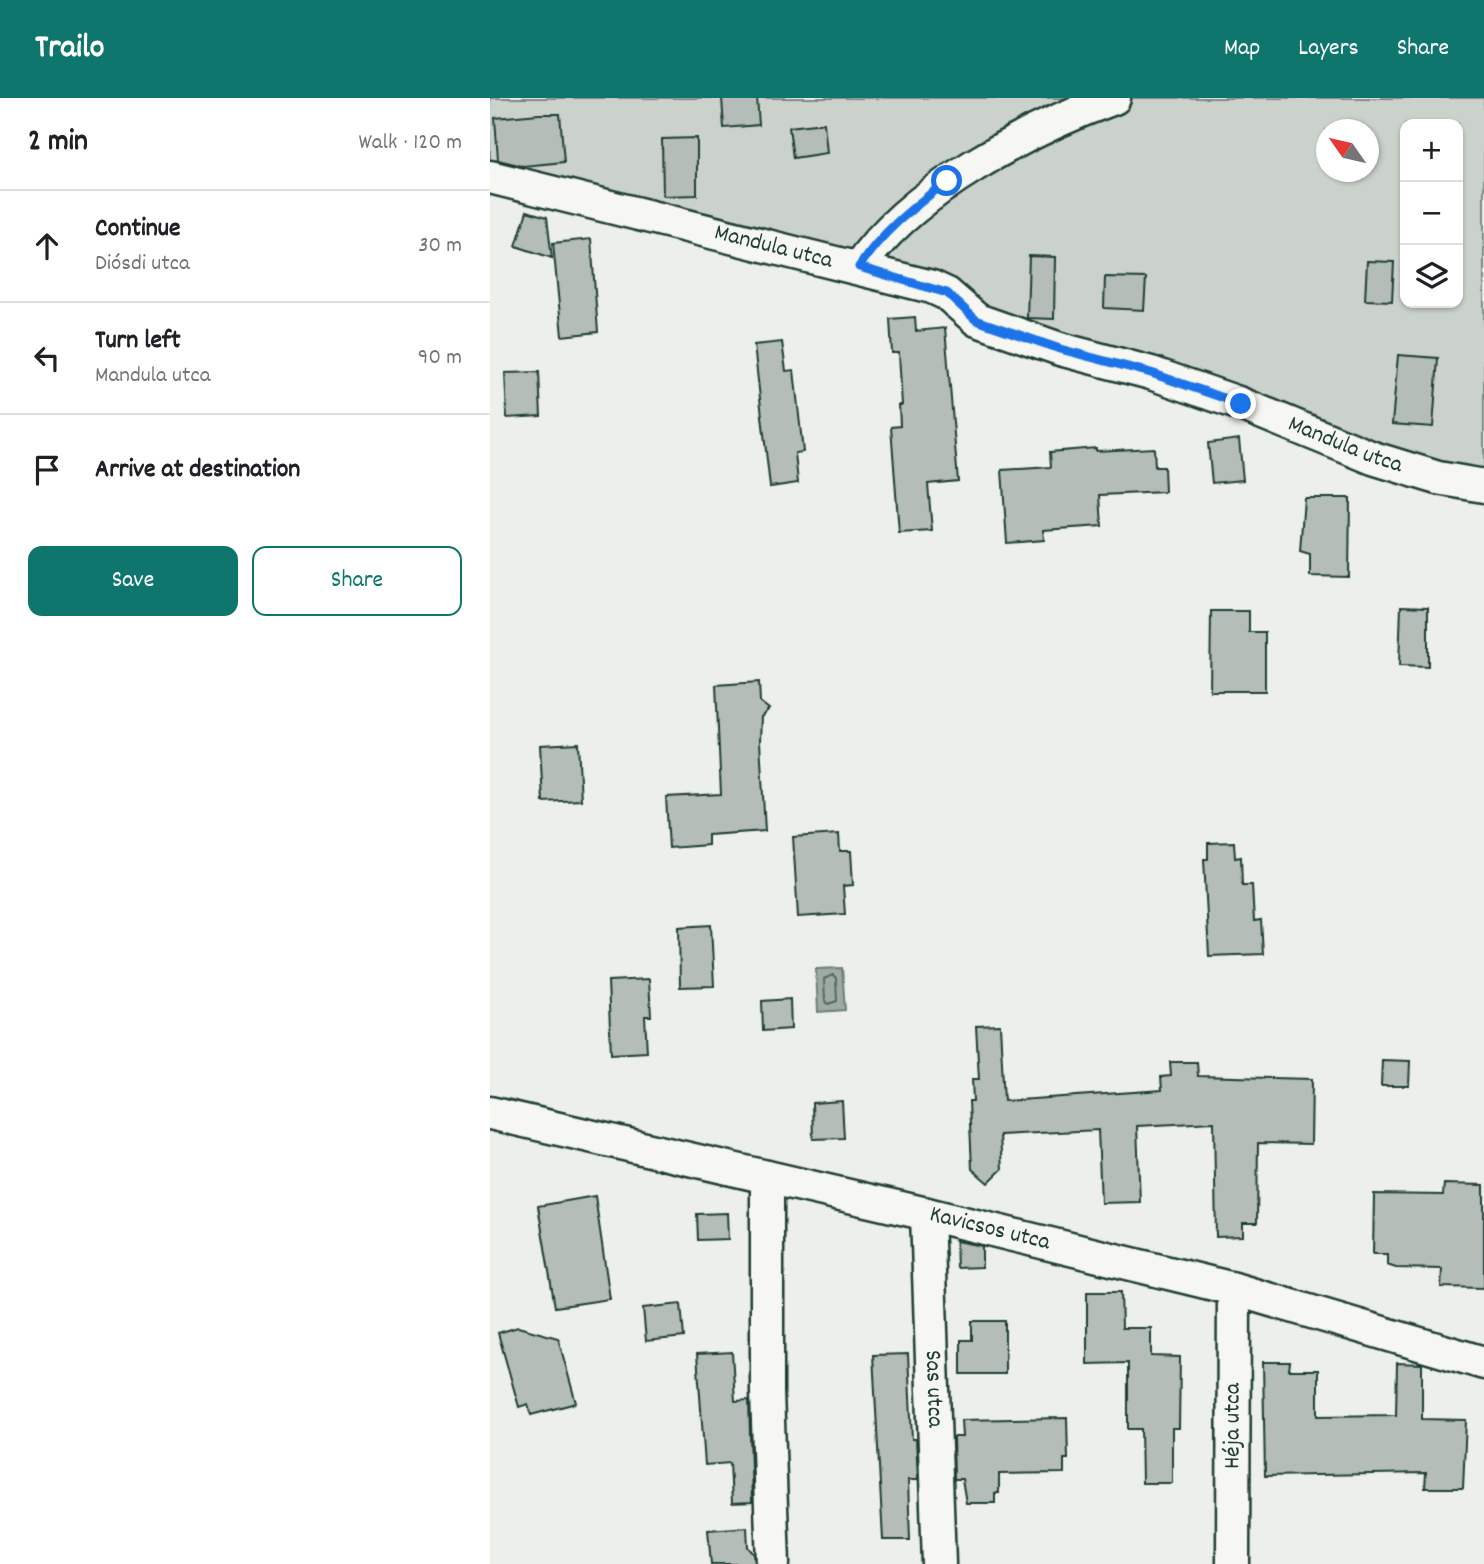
<!DOCTYPE html>
<html lang="en">
<head>
<meta charset="utf-8">
<style>
  body { margin:0; font-family:Dekko,sans-serif; background:#f2f2f2; color:#202124 }
  .controls { position:absolute; right:21px; top:21px; display:grid; overflow:hidden; border-radius:14px; box-shadow:0 2px 5px #0004 }
  .controls button { width:63px; height:63px; display:grid; place-items:center; padding:0; border:0; border-bottom:2px solid #e0e0e0; background:#fff; color:#202124; font:35px sans-serif }
  .compass { position:absolute; left:826px; top:21px; width:63px; height:63px; border-radius:50%; background:#fff; box-shadow:0 2px 5px #0004; rotate:304deg }
  .stop { position:absolute; width:21px; height:21px; margin:-16px; border:5px solid #1a73e8; border-radius:50%; background:#fff }
  .stop.end { background:#1a73e8; border-color:#fff; box-shadow:0 2px 7px #0008 }
  .list { margin:0; padding:0; list-style:none }
  h2 { display:flex; justify-content:space-between; align-items:center; height:91px; margin:0; padding:0 28px; font-size:30px }
  h2 small { font-size:23px; font-weight:400; color:#757577 }
  .list li { display:grid; grid-template-columns:46px 1fr auto; gap:21px; align-items:center; box-sizing:border-box; height:112px; padding:0 28px; border-top:2px solid #e0e0e0 }
  .list b { display:block; font-size:26px; white-space:nowrap }
  .list p { margin:0; font-size:23px; white-space:nowrap; color:#757577 }
  .list em { font-size:23px; font-style:normal; color:#757577 }
  .actions { display:flex; gap:14px; padding:21px 28px }
  .actions a { flex:1; padding:16px 0; border:2px solid #0f766e; border-radius:14px; text-align:center; font-size:24px; color:#0f766e }
  .actions .main { background:#0f766e; color:#fff }
  .icon { flex:none; width:38px; height:38px; fill:none; stroke:currentColor; stroke-width:2; stroke-linecap:round; stroke-linejoin:round }
  .map { position:relative; flex:none; width:994px; height:1466px; overflow:hidden }
  header { display:flex; align-items:center; gap:42px; box-sizing:border-box; height:98px; padding:0 35px; background:#0f766e; color:#fff }
  header strong { font-size:33px }
  nav { display:flex; gap:38px; margin-inline-start:auto; font-size:24px }
  main { display:flex }
  aside { flex:1; background:#fff }
  .map>svg:first-child { display:block }
  .green { fill:#cbd2cc; stroke:#758880; stroke-width:2; fill-rule:evenodd }
  .water { fill:#9faaa4; stroke:#6c7e77; stroke-width:2 }
  .lines { fill:none; stroke-linecap:round; stroke-linejoin:round }
  .shore { stroke:#526961; stroke-width:2 }
  .building { fill:#b4bdb8; stroke:#1f3d34; stroke-width:2 }
  .street-casing { stroke:#1f3d34; stroke-width:37 }
  .street { stroke:#f6f6f2; stroke-width:32 }
  .route { stroke:#1a73e8; stroke-width:9 }
  .labels { text-anchor:middle; dominant-baseline:central; stroke-width:7; stroke-linejoin:round; paint-order:stroke }
  .street-label { font-size:24px; fill:#1f3d34; stroke:#f6f6f2 }
</style>
</head>
<body>
<header>
<strong>Trailo</strong>
<nav><a>Map</a><a>Layers</a><a>Share</a></nav>
</header>
<main>
<aside>
<h2>2 min<small>Walk · 120 m</small></h2>
<ul class="list">
<li><svg class="icon" aria-label="ahead" viewBox="0 0 24 24"><path d="M12 20V5M6 11l6-6 6 6"/></svg><div><b>Continue</b><p>Diósdi utca</p></div><em>30 m</em></li>
<li><svg class="icon" aria-label="left" viewBox="0 0 24 24"><path d="M17 20v-9H6M10 6l-5 5 5 5"/></svg><div><b>Turn left</b><p>Mandula utca</p></div><em>90 m</em></li>
<li><svg class="icon" aria-label="arrive" viewBox="0 0 24 24"><path d="M6 21V4h12l-3 4 3 4H6"/></svg><div><b>Arrive at destination</b></div></li>
</ul>
<div class="actions"><a class="main">Save</a><a>Share</a></div>
</aside>
<div class="map">
<svg width="994" height="1466" viewBox="0 0 994 1466">
  <rect width="100%" height="100%" fill="#edefea"/>
  <filter id="ink" filterUnits="userSpaceOnUse"><feTurbulence type="fractalNoise" baseFrequency=".0143" numOctaves="2"/><feDisplacementMap in="SourceGraphic" scale="14" xChannelSelector="R" yChannelSelector="G"/><feConvolveMatrix kernelMatrix="1 2 1 2 8 2 1 2 1" color-interpolation-filters="sRGB"/></filter>
  <g filter="url(#ink)">
    <!-- green -->
    <path class="green" d="M0 0H994V388L475 214 0 79ZM915 26H968V205H915ZM836 32H878V74H836Z"/>
    <!-- water -->
    <path class="water" d="M352 870 355 912 328 914 326 871Z"/>
    <g class="lines">
      <!-- shore -->
      <path class="shore" d="M343 877 346 880 347 903 338 906 335 903 334 881Z"/>
    </g>
    <!-- building -->
    <path class="building" d="M232 0H267L269 27 234 30Z
      M49 16H70L74 64 33 68 8 62 5 20Z
      M334 25 337 55 303 60 299 29Z
      M207 40V97L173 98 172 41Z
      M37 113 57 119 62 160 26 148Z
      M101 141 108 234 72 238 63 145Z
      M539 158 565 159 564 221 537 220Z
      M877 163 904 164 902 203 875 202Z
      M615 179 656 180 654 212 614 210Z
      M425 219 426 233 455 230 468 383 438 386 442 433 409 435 401 329 410 328 409 307H412L409 255H402L400 221Z
      M292 244 296 273 304 272 313 354 305 355 308 385 280 389 264 247Z
      M908 257 948 260 943 329 902 326Z
      M49 274 51 318 17 320 15 275Z
      M749 341 753 382 722 385 718 345Z
      M606 350V353L664 350 665 369H674L675 394 610 397 612 428 553 432 554 442 517 445 512 372 561 369 560 354Z
      M814 400H860L859 479 820 478V456L810 453Z
      M911 508 938 509V569L909 568Z
      M721 513H759V534H775V593H720Z
      M269 584 270 604 279 611 271 619 270 643 275 733 218 737V747L179 750 176 699 231 696 226 587Z
      M88 645 91 702 53 704 50 647Z
      M349 736 350 753H361L363 787 353 788 355 816 308 819 303 739Z
      M744 744 745 760 751 759 752 787H762L764 823 771 822 773 856 719 858 714 761H718V745Z
      M221 827 224 888 190 889 189 829Z
      M159 881 161 918H155L157 954 121 956 118 883Z
      M300 901 301 931 273 933 272 903Z
      M510 927 514 1003 672 992 671 979 681 978 680 964H707L708 978 822 981 821 1046 768 1045 767 1125H753V1138L726 1139 724 1024 647 1028 650 1104 611 1105 608 1032 510 1037 512 1071 498 1085 482 1071 479 1003H483L482 981H489L486 928Z
      M892 962 920 963 919 988H891Z
      M352 1003 354 1040 323 1041 322 1005Z
      M954 1086 994 1087V1190L951 1189 952 1171 906 1170 897 1167V1156H883L884 1096 953 1097Z
      M105 1098 120 1201 65 1209 48 1108Z
      M237 1115 238 1141 208 1142 207 1116Z
      M466 1143 492 1148V1169L467 1170Z
      M597 1194H631L632 1230H661V1258L690 1259 689 1330H682V1385H652L651 1331H638V1265L597 1266Z
      M191 1206 194 1239 156 1243 153 1210Z
      M482 1223H515V1276H471V1242H482Z
      M28 1229 68 1240 86 1305 41 1317 38 1306 29 1309 8 1235Z
      M242 1254 245 1303 259 1302 262 1404 242 1405 240 1365 215 1367 207 1256Z
      M418 1256 422 1341H426L428 1382H418L420 1442H393L383 1257Z
      M773 1264H800L799 1272H828V1318L906 1317 907 1265 932 1266V1321L976 1322 973 1390H935L936 1375 775 1378Z
      M577 1320 578 1361H574V1375L509 1376V1395H505V1405H476L472 1381H464L463 1339H472L471 1322Z
      M257 1429 258 1449 264 1456 265 1466H221L218 1432Z"/>
    <g class="lines">
      <!-- street casing -->
      <g class="street-casing">
        <g id="street">
          <path id="s1" d="M0 79 442 189 457 196 487 222 570 251 661 275 751 306 883 360 948 380 994 388"/>
          <path d="M369 169C419 94 540 30 624 0"/>
          <path id="s2" d="M0 1015 437 1116 744 1191 994 1265"/>
          <path d="M277 1079V1294L283 1466"/>
          <path id="s3" d="M437 1116 449 1466"/>
          <path id="s4" d="M743 1466 744 1191"/>
        </g>
      </g>
      <!-- street -->
      <use href="#street" class="street"/>
    </g>
  </g>
  <g class="lines" filter="url(#ink)">
    <!-- route -->
    <path class="route" d="M457 83C424 109 392 133 369 169L457 195 486 222 570 251 661 275 751 306"/>
  </g>
  <g class="labels">
    <!-- street labels -->
    <g class="street-label">
      <text stroke="none"><textPath href="#s1" startOffset="292">Mandula utca</textPath></text>
      <text stroke="none"><textPath href="#s1" startOffset="901">Mandula utca</textPath></text>
      <text stroke="none"><textPath href="#s2" startOffset="513">Kavicsos utca</textPath></text>
      <text stroke="none"><textPath href="#s3" startOffset="175">Sas utca</textPath></text>
      <text stroke="none"><textPath href="#s4" startOffset="138">Héja utca</textPath></text>
    </g>
  </g>
</svg>
<div class="controls">
<button>+</button>
<button>−</button>
<button><svg class="icon" aria-label="layers" viewBox="0 0 24 24"><path d="M12 4l9 5-9 5-9-5zM3 14l9 5 9-5"/></svg></button>
</div>
<svg class="compass" viewBox="-18 -18 36 36"><path d="M0-13l5 13h-10z" fill="#e53935"/><path d="M0 13l5-13h-10z" fill="#757577"/></svg>
<div class="stop" style="left:457px;top:83px"></div>
<div class="stop end" style="left:751px;top:306px"></div>
</div>
</main>
</body>
</html>
